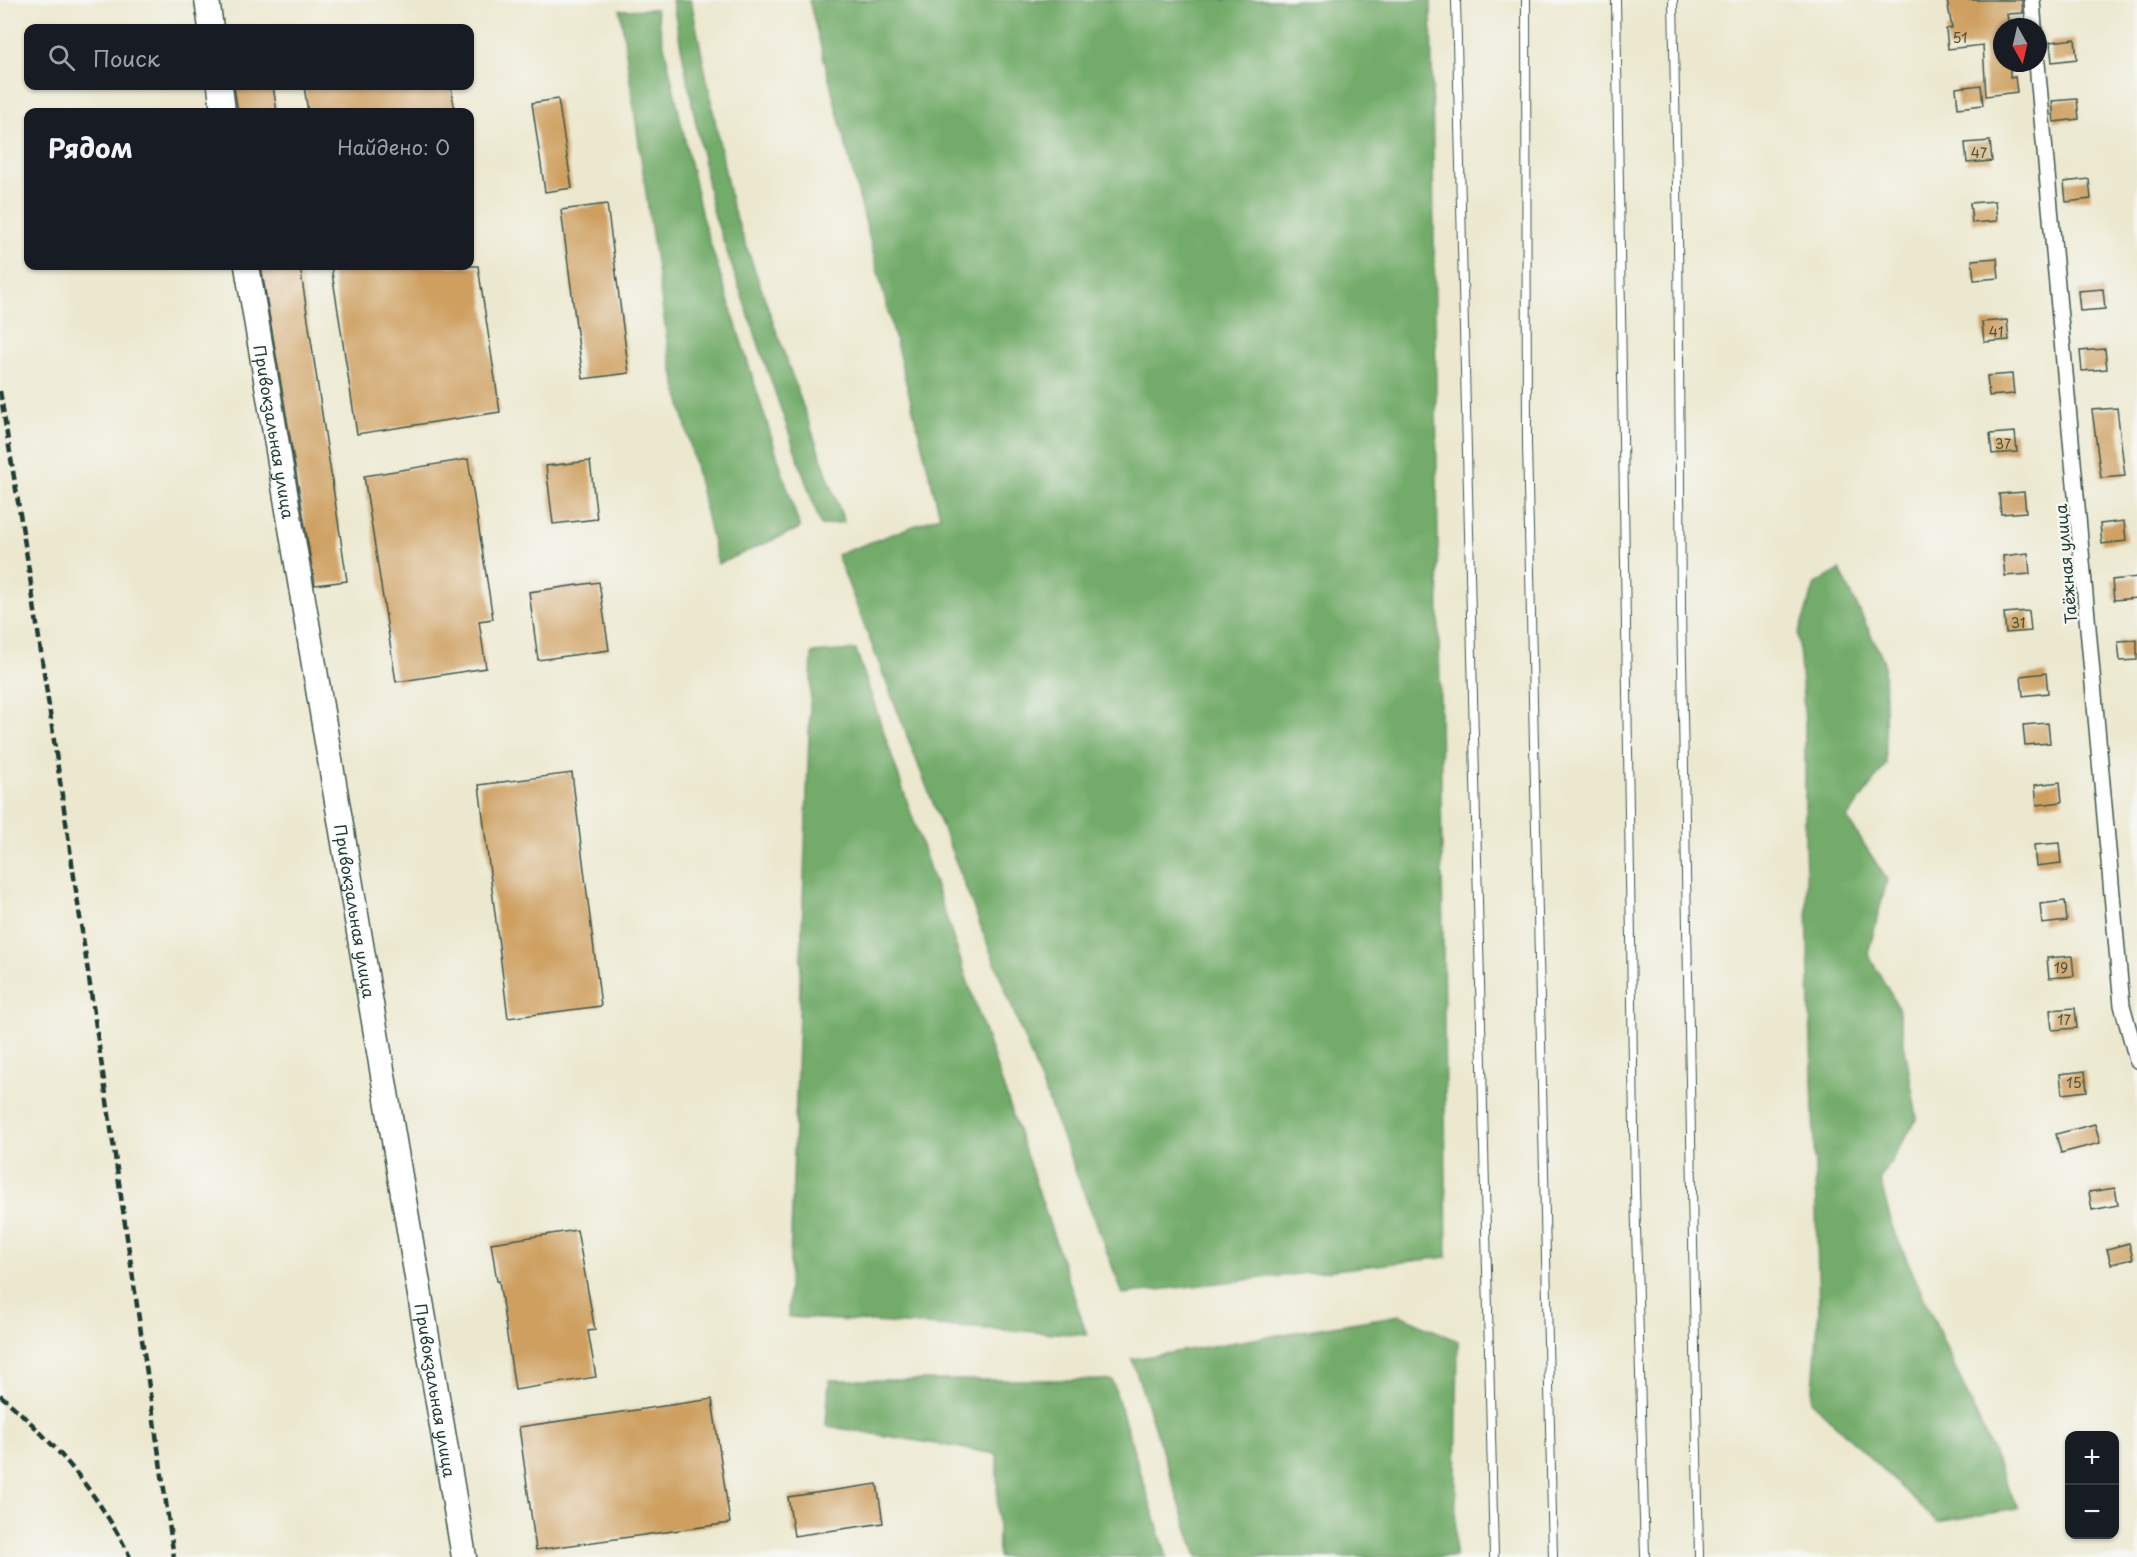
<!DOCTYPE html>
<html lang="ru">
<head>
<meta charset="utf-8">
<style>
  body { margin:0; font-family:"Playpen Sans",sans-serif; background:#20242c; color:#f1f3f6 }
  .controls { position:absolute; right:18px; bottom:18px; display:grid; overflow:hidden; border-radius:12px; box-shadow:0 2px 4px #0004 }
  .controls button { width:54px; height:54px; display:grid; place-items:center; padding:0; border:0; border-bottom:2px solid #363941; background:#171b24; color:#f1f3f6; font:30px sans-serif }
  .compass { position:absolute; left:1993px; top:18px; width:54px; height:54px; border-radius:50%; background:#171b24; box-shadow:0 2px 4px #0004; rotate:172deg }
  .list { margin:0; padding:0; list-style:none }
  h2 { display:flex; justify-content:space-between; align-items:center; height:78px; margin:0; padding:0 24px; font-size:26px }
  h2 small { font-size:20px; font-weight:400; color:#9ea1a6 }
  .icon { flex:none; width:33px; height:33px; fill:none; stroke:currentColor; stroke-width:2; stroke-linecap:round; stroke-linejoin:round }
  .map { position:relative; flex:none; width:2137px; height:1557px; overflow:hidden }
  .search { position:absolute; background:#171b24; box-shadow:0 2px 4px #0004; left:24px; top:24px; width:450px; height:66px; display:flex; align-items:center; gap:15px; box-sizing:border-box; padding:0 21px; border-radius:12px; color:#9ea1a6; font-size:22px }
  .panel { position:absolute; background:#171b24; box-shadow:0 2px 4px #0004; left:24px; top:108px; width:450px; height:162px; border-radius:12px }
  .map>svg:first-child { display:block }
  .forest { fill:#73ac6a; stroke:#49744f; stroke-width:1.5 }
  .building { fill:#ce9f5e }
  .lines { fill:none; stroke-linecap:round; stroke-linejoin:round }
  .lane-casing { stroke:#3e574b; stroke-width:10 }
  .street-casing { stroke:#3e574b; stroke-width:18 }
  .primary-casing { stroke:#3e574b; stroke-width:27 }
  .lane { stroke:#fff; stroke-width:8 }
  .street { stroke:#fff; stroke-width:15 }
  .primary { stroke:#fff; stroke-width:24 }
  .rail { stroke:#1f3d34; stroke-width:4.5; stroke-dasharray:9 4.5; stroke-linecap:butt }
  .labels { text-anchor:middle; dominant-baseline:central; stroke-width:5; stroke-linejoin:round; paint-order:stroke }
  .number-label { font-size:14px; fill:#4b563e }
  .street-label { font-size:16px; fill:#1f3d34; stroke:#f6f6f2 }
</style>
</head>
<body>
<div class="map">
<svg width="2137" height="1557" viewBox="0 0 2137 1557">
  <rect width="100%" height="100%" fill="#f6f6f2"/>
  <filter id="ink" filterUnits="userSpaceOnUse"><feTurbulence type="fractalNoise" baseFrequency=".0167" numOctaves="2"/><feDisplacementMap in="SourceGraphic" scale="12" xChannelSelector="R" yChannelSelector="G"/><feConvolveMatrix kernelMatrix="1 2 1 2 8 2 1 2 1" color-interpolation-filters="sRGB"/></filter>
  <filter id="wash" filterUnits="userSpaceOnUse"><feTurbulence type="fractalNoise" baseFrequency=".008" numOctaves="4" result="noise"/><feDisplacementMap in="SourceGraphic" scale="24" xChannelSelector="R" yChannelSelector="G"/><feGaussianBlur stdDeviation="1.35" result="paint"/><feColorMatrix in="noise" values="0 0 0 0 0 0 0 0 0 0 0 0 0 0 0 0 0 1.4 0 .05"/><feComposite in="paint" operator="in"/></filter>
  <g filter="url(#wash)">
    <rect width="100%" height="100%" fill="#ece8cf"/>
    <!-- forest -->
    <path class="forest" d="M672 0H691L732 206 844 522 821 526 713 211Z
      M809 0H1431L1447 1257 1123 1294 837 555 940 516Z
      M656 9 702 217 800 528 718 564 669 354 620 10Z
      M1840 570 1884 662 1886 764 1847 818 1887 880 1868 954 1898 1007 1917 1118 1880 1179 1892 1226 2018 1509 1937 1522 1812 1402 1819 1309 1805 843V723L1798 635 1815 584Z
      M856 650 1087 1335 788 1317 812 653Z
      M1400 1315 1458 1341 1455 1557H1197L1132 1359Z
      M829 1380H1112L1167 1557H998L997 1454 826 1426Z"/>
    <g id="blocks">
      <!-- building -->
      <path class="building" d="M1947 0H2022L2023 13 2007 14 2009 27H2002V63H2010V78L2015 77 2017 92 1986 96 1983 45 1948 49 1946 29 1952 28Z
        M2075 39 2077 59 2052 62 2050 42Z
        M1981 85 1983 105 1958 108 1956 88Z
        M234 86H273L277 112H238Z
        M304 86H451L455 112H308Z
        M558 99 572 188 545 192 532 103Z
        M2077 99 2079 119 2054 122 2052 101Z
        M1990 141 1992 161 1967 163 1965 143Z
        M2089 179 2091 199 2066 202 2064 182Z
        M1995 201 1997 221 1972 223 1970 203Z
        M607 204 629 373 583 379 561 210Z
        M1997 258 1999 278 1974 280 1972 260Z
        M261 266H300L347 581 315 585Z
        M331 266H478L500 412 357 434Z
        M2103 289 2105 309 2080 311 2078 291Z
        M2007 320 2009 340 1984 342 1982 322Z
        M2105 349 2107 369 2082 371 2080 351Z
        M2012 374 2014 394 1989 396 1987 376Z
        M2117 408 2125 476 2101 478 2092 410Z
        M2015 432 2017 452 1992 454 1990 434Z
        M468 459 493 619 479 621 486 668 396 682 364 476Z
        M590 461 597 519 553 524 546 466Z
        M2024 492 2026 512 2001 514 1999 494Z
        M2124 521 2126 541 2102 544 2100 524Z
        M2028 553 2030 574 2005 576 2003 556Z
        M2137 577V598L2114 600 2112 580Z
        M599 582 609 650 538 660 529 592Z
        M2029 611 2031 631 2006 633 2004 613Z
        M2137 640V660L2120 661 2118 641Z
        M2046 673 2048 693 2023 696 2021 676Z
        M2048 723 2050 743 2025 745 2023 725Z
        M572 773 601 1006 508 1018 479 785Z
        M2060 782 2062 802 2037 805 2035 785Z
        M2059 843 2061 863 2036 866 2034 845Z
        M2065 901 2067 921 2042 924 2040 904Z
        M2072 956 2074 976 2049 978 2047 958Z
        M2075 1008 2077 1028 2052 1030 2050 1010Z
        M2085 1071 2087 1091 2062 1094 2060 1074Z
        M2095 1124 2100 1143 2061 1153 2056 1134Z
        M2115 1188 2118 1205 2092 1210 2089 1192Z
        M577 1230 595 1330 588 1331 596 1377 515 1390 499 1281H497L491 1243Z
        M2129 1243 2133 1259 2111 1264 2107 1249Z
        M712 1399 730 1523 536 1550 519 1427Z
        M877 1484 883 1523 794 1536 788 1497Z"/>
    </g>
  </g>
  <g filter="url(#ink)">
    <use href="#blocks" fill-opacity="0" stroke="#3e574b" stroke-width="1.5"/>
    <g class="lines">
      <!-- lane casing -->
      <g class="lane-casing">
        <path id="lane" d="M1456 0 1494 1557
          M1526 0 1527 444 1553 1557
          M1616 0 1635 1190 1645 1557
          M1673 0 1678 234 1681 610 1699 1557"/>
      </g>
      <!-- street casing -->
      <g class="street-casing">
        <path id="street" d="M2032 0 2034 27
          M2037 63 2122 1005 2137 1060"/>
      </g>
      <!-- primary casing -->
      <g class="primary-casing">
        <g id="primary">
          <path d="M207 0 211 28"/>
          <path d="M220 86 223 112"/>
          <path id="s1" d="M247 266 464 1557"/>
        </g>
      </g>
      <!-- lane -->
      <use href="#lane" class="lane"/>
      <!-- street -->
      <use href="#street" class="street"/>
      <!-- primary -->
      <use href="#primary" class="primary"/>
      <!-- rail -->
      <path class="rail" d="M0 391 27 557 174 1557
        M0 1395C53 1440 99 1494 130 1557"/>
    </g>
  </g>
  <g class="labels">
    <!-- number labels -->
    <g class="number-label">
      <text x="1960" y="37">51</text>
      <text x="1979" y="152">47</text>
      <text x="1996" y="331">41</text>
      <text x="2003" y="443">37</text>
      <text x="2018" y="622">31</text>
      <text x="2061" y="967">19</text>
      <text x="2064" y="1019">17</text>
      <text x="2074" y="1082">15</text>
    </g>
    <!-- street labels -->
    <g class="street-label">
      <text stroke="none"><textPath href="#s1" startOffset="168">Привокзальная улица</textPath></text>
      <text transform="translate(2065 564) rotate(-95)">Таёжная улица</text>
      <text stroke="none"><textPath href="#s1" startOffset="654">Привокзальная улица</textPath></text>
      <text stroke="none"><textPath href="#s1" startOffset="1140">Привокзальная улица</textPath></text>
    </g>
  </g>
</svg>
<div class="controls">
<button>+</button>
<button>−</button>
</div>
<svg class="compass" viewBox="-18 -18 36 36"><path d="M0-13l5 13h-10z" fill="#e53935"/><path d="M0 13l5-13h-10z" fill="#9ea1a6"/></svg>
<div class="search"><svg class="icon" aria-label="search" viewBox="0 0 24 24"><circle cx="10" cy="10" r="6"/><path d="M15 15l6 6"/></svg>Поиск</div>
<section class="panel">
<h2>Рядом<small>Найдено: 0</small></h2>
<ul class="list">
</ul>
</section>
</div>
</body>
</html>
